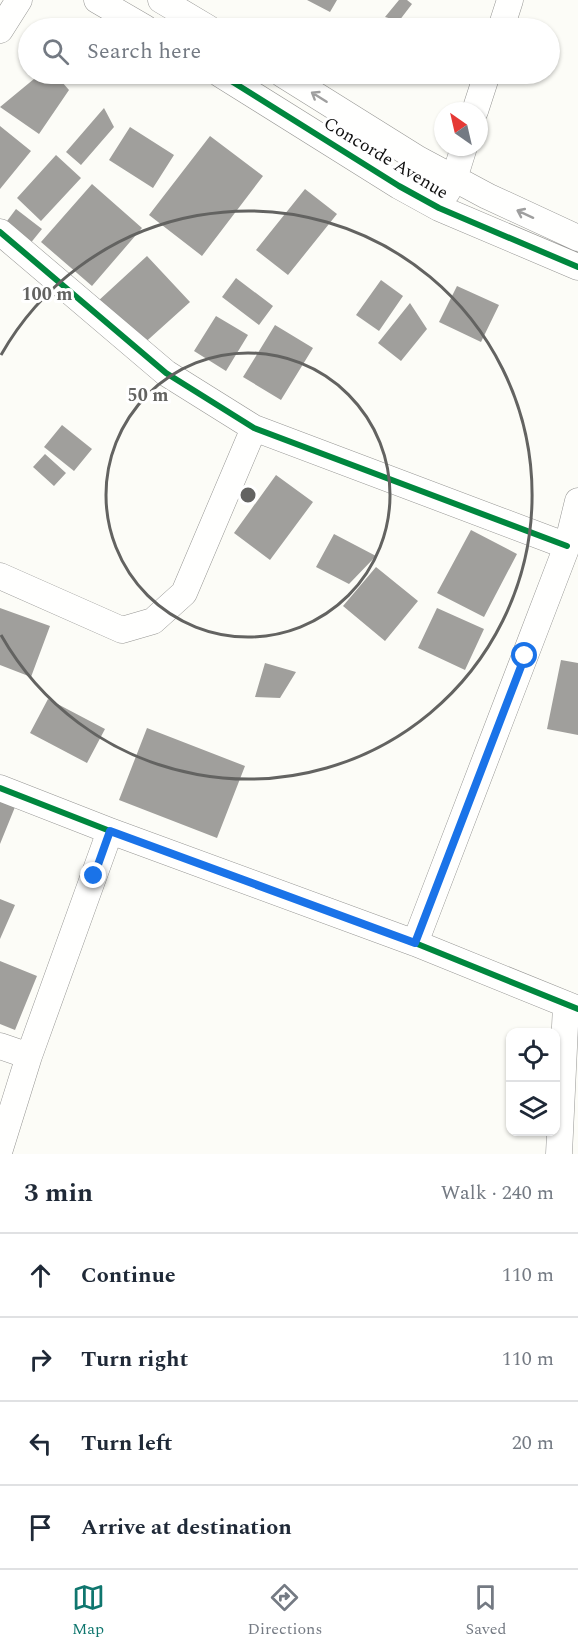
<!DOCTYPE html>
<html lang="en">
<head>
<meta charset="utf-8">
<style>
  body { margin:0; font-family:Spectral,serif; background:#f2f2f3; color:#1f2937 }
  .controls { position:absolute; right:18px; bottom:18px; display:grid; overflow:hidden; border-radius:12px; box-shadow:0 2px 4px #0004 }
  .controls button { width:54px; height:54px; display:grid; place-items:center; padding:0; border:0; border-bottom:2px solid #e0e1e3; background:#fff; color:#1f2937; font:30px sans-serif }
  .compass { position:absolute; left:434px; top:102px; width:54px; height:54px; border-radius:50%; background:#fff; box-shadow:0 2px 4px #0004; rotate:326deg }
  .stop { position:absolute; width:18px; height:18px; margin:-14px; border:4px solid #1a73e8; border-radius:50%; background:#fff }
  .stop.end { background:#1a73e8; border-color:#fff; box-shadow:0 2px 6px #0008 }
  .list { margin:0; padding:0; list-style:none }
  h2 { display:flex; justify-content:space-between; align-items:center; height:78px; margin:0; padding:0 24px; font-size:26px }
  h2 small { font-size:20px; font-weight:400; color:#747a83 }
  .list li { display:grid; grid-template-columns:39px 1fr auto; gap:18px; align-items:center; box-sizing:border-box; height:84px; padding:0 24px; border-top:2px solid #e0e1e3 }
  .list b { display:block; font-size:22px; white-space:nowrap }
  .list em { font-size:20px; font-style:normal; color:#747a83 }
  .icon { flex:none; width:33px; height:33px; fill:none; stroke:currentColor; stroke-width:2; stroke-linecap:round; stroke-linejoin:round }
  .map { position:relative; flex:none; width:578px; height:1154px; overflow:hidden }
  .search { position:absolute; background:#fff; box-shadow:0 2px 4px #0004; left:18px; right:18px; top:18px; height:66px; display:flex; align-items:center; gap:15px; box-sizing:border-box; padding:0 21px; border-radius:33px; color:#747a83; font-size:22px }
  .sheet { height:414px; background:#fff }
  nav { display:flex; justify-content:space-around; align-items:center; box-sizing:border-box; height:84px; border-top:2px solid #e0e1e3; background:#fff; font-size:16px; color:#747a83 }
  nav a { display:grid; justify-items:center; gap:3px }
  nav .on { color:#0f766e }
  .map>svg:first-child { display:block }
  .building { fill:#a09f9c }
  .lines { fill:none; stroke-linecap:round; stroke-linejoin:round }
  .minor-casing { stroke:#969694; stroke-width:27 }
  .minor { stroke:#fffffe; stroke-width:26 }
  .cycleway-casing { stroke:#fff; stroke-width:10 }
  .cycleway { stroke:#00873e; stroke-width:6 }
  .oneway { stroke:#9f9f9f }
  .route { stroke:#1a73e8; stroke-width:8 }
  .ring { fill:none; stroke:#636361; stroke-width:3 }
  .labels { text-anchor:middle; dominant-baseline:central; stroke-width:6; stroke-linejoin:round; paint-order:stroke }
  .street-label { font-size:18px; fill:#101010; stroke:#fff }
  .centre { fill:#636361; stroke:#fff; stroke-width:3 }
  .ring-label { font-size:18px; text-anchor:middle; font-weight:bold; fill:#636361; stroke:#fff; stroke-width:6; stroke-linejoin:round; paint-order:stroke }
</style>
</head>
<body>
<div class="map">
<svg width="578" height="1154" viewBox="0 0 578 1154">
  <rect width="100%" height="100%" fill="#fcfcf7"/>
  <!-- building -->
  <path class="building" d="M307 0H337L330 12Z
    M399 0H407L412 4 399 21 385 17Z
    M40 74H55L69 90 39 134 0 107Z
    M104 108 114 127 81 165 66 152Z
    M0 126 31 151 0 189Z
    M130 127 174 155 153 188 109 160Z
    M210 136 263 176 202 256 149 215Z
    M56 155 81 178 41 221 17 198Z
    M92 184 142 228 92 286 41 242Z
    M305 189 337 214 288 275 256 250Z
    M16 209 42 229 29 245 4 225Z
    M147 256 190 302 140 347 97 302Z
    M236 278 273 306 259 325 222 297Z
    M381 280 403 296 379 331 356 315Z
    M457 286 499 305 481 342 439 322Z
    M410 303 427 329 401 361 378 343Z
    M216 316 248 335 226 371 194 351Z
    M275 325 313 348 281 400 243 377Z
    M62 425 92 449 74 471 44 447Z
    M45 454 66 473 54 486 33 467Z
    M276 475 313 502 270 560 234 533Z
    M471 530 517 554 484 617 437 593Z
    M334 534 376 556 349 584 316 567Z
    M376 567 418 601 385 641 343 606Z
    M0 608 50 626 31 677 0 665Z
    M437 608 484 629 465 670 418 648Z
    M561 660 578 663V735L547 729Z
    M265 663 296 672 280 698 255 697Z
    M48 699 105 729 87 763 30 733Z
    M147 728 245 766 217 838 119 800Z
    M0 801 15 807 0 844Z
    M0 899 15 905 0 939Z
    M0 961 37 976 15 1030 0 1024Z"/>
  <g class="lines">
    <!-- minor casing -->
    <g class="minor-casing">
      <path id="minor" d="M97 0 145 28
        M161 0 208 28
        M501 28 510 0
        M0 30 19 0
        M220 74 399 186 439 208 578 267
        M282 74 418 159 487 196 578 238
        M475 111 487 74
        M447 192 454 179 464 147
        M0 232 166 373 254 428 567 546
        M0 576 122 630 153 621 184 593 254 428
        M0 788 110 831 415 943 578 1009
        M415 943 567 546 578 501
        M0 1046 29 1056
        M0 1149 29 1056 110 831
        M559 1154 566 1005"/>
    </g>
    <!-- minor -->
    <use href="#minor" class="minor"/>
    <!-- cycleway casing -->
    <g class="cycleway-casing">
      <path id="cycleway" d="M220 74 399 186 439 208 578 267
        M0 232 166 373 254 428 567 546
        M0 788 110 831 415 943 578 1009"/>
    </g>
    <!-- cycleway -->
    <use href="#cycleway" class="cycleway"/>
  </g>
  <!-- one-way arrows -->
  <defs><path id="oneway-shaft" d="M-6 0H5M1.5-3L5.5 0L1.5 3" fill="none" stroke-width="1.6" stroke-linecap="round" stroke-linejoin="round" transform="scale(1.5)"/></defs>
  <g class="oneway">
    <use href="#oneway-shaft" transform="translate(319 97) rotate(-148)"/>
    <use href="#oneway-shaft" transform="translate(525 214) rotate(-155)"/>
  </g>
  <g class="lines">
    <!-- route -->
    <path class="route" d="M94 876 110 831 415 943 525 656"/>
  </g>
  <!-- distance rings -->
  <g class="ring">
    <circle cx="248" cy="495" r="142"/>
    <path d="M1 355A284 284 0 1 1 1 635"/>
  </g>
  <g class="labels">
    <!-- street labels -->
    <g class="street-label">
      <text transform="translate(386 158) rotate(31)">Concorde Avenue</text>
    </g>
  </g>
  <circle cx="248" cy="495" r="9" class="centre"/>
  <g class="ring-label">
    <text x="47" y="300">100 m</text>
    <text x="148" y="401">50 m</text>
  </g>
</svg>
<div class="controls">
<button><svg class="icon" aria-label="locate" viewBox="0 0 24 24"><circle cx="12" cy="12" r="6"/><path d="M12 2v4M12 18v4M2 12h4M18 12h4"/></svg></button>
<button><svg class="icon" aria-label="layers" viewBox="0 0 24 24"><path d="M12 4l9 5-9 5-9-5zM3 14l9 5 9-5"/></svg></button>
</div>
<svg class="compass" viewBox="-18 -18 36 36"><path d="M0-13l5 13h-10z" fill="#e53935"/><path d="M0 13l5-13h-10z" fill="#747a83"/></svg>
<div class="stop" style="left:525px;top:656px"></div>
<div class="stop end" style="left:94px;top:876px"></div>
<div class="search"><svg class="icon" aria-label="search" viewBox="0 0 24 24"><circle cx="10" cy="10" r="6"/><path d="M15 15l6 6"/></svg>Search here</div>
</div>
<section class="sheet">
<h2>3 min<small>Walk · 240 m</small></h2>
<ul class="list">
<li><svg class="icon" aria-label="ahead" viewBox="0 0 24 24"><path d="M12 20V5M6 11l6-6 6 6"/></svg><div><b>Continue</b></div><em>110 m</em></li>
<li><svg class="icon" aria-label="right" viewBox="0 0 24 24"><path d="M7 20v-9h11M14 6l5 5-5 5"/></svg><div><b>Turn right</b></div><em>110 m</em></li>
<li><svg class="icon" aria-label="left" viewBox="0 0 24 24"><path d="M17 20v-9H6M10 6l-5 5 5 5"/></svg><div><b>Turn left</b></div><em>20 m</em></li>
<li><svg class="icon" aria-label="arrive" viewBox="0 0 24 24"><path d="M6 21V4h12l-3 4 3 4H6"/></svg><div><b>Arrive at destination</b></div></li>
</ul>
</section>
<nav>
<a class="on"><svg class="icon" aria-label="map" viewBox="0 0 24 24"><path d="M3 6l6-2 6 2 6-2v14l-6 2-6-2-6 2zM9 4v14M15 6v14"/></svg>Map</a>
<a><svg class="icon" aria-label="directions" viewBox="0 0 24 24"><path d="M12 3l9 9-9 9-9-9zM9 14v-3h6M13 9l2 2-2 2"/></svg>Directions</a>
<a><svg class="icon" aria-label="saved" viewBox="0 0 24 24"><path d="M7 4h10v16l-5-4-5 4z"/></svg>Saved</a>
</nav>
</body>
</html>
